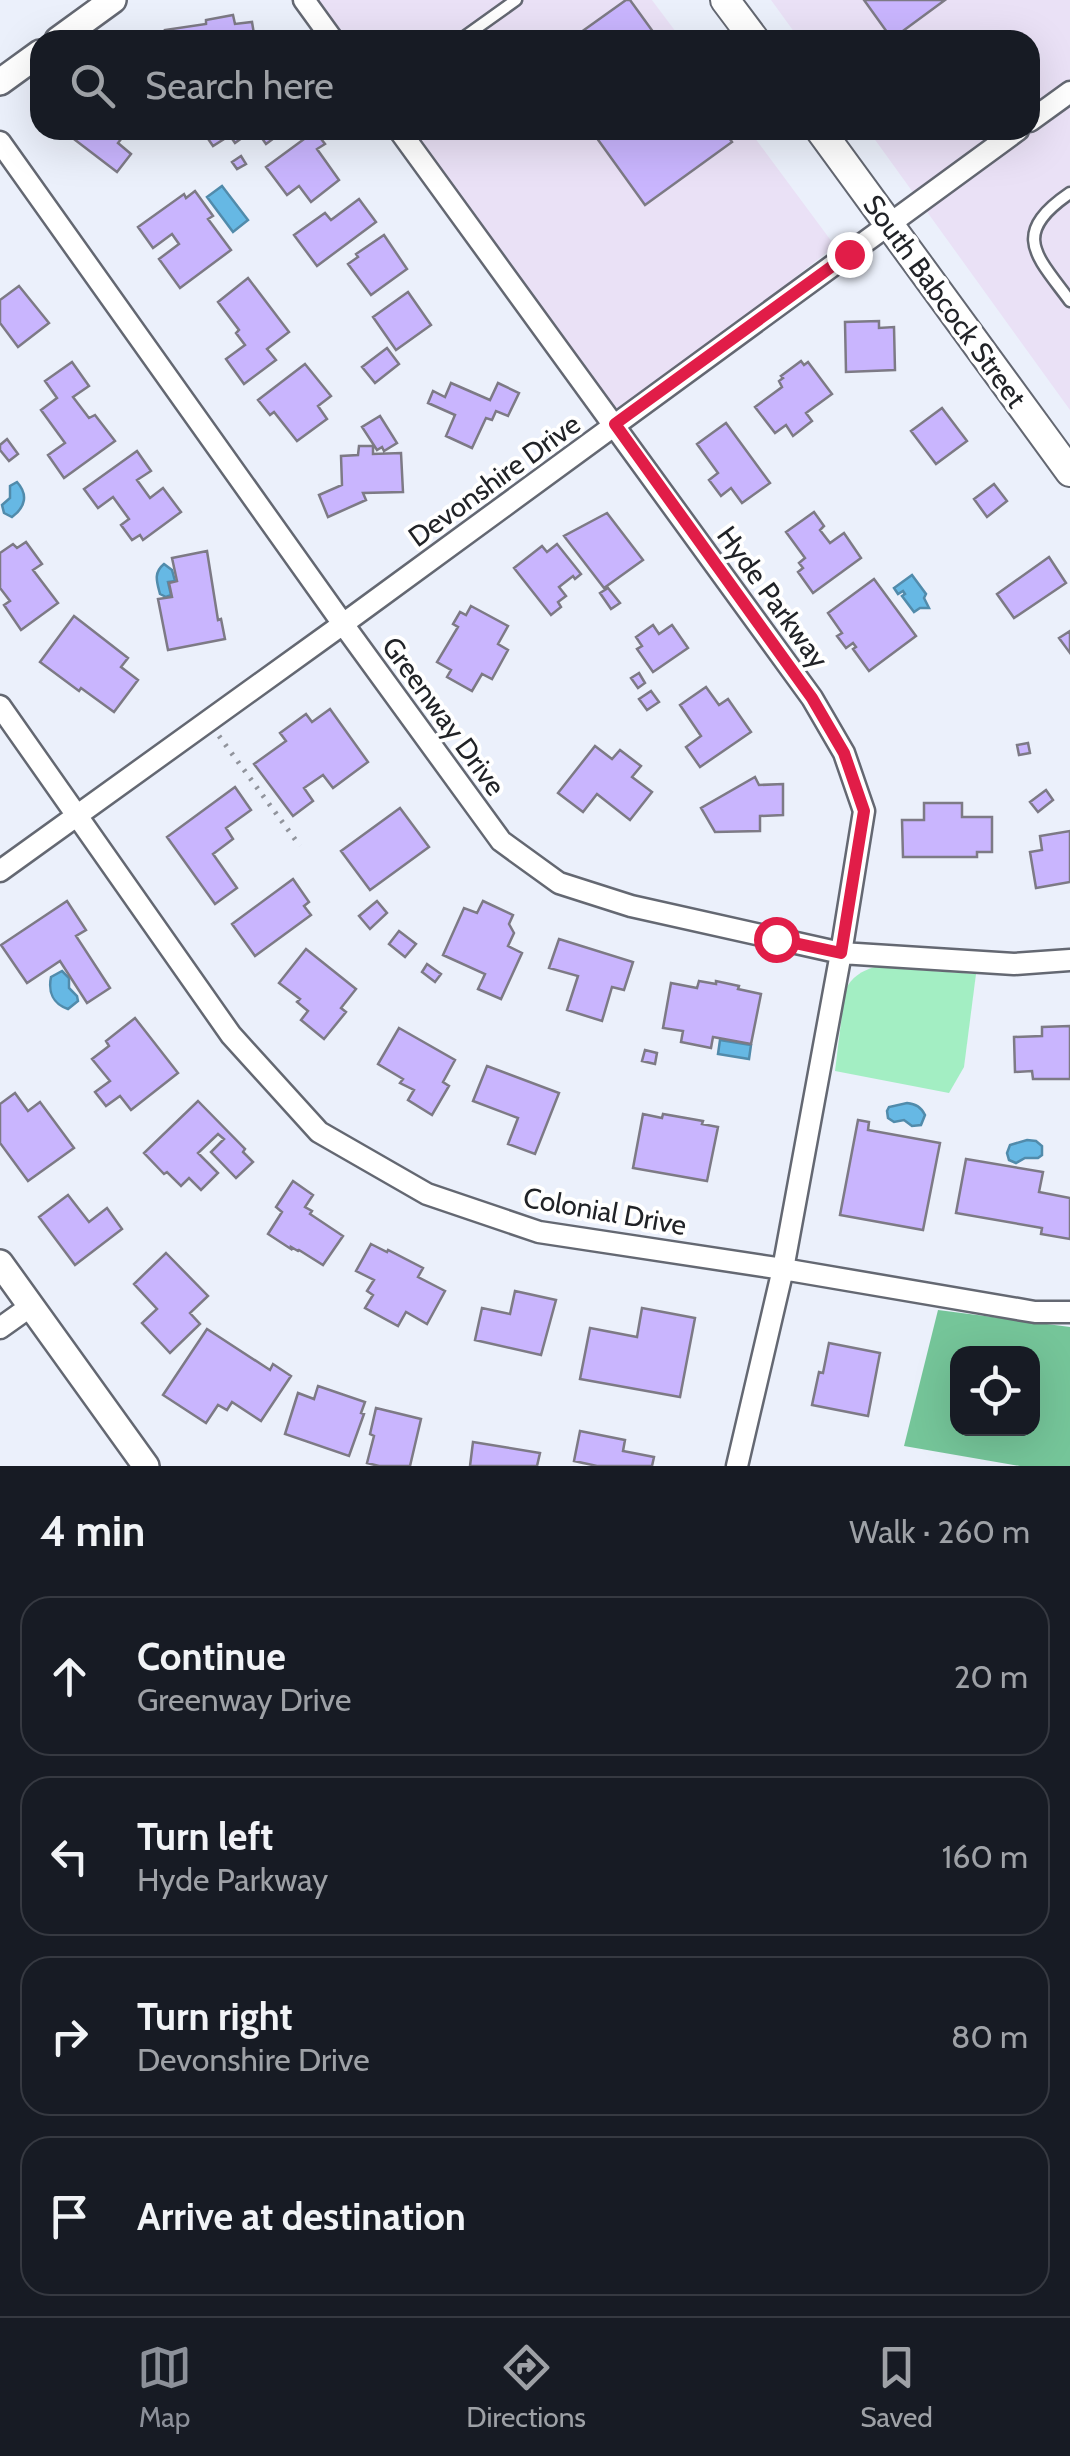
<!DOCTYPE html>
<html lang="en">
<head>
<meta charset="utf-8">
<style>
  body { margin:0; font-family:Cabin,sans-serif; background:#20242c; color:#f1f3f6 }
  .controls { position:absolute; right:30px; bottom:30px; display:grid; overflow:hidden; border-radius:20px; box-shadow:0 10px 40px #0002 }
  .controls button { width:90px; height:90px; display:grid; place-items:center; padding:0; border:0; border-bottom:2px solid #363941; background:#171b24; color:#f1f3f6; font:50px sans-serif }
  .stop { position:absolute; width:30px; height:30px; margin:-22px; border:8px solid #e11d48; border-radius:50%; background:#fff }
  .stop.end { background:#e11d48; border-color:#fff; box-shadow:0 2px 10px #0008 }
  .list { margin:0; padding:0; list-style:none }
  h2 { display:flex; justify-content:space-between; align-items:center; height:130px; margin:0; padding:0 40px; font-size:42px }
  h2 small { font-size:32px; font-weight:400; color:#9ea1a6 }
  .list li { display:grid; grid-template-columns:65px 1fr auto; gap:30px; align-items:center; box-sizing:border-box; height:160px; margin:0 20px 20px; padding:0 20px; border:2px solid #363941; border-radius:30px }
  .list b { display:block; font-size:38px; white-space:nowrap }
  .list p { margin:0; font-size:32px; white-space:nowrap; color:#9ea1a6 }
  .list em { font-size:32px; font-style:normal; color:#9ea1a6 }
  .icon { flex:none; width:55px; height:55px; fill:none; stroke:currentColor; stroke-width:2; stroke-linecap:round; stroke-linejoin:round }
  .map { position:relative; flex:none; width:1070px; height:1466px; overflow:hidden }
  .search { position:absolute; background:#171b24; box-shadow:0 10px 40px #0002; left:30px; right:30px; top:30px; height:110px; display:flex; align-items:center; gap:25px; box-sizing:border-box; padding:0 35px; border-radius:30px; color:#9ea1a6; font-size:38px }
  .sheet { height:850px; background:#171b24 }
  nav { display:flex; justify-content:space-around; align-items:center; box-sizing:border-box; height:140px; border-top:2px solid #363941; background:#171b24; font-size:28px; color:#9ea1a6 }
  nav a { display:grid; justify-items:center; gap:5px }
  nav .on { color:#8c9099 }
  .map>svg:first-child { display:block }
  .commercial { fill:#eae1f6 }
  .green { fill:#a3eec3 }
  .forest { fill:#75c599; fill-rule:evenodd }
  .water { fill:#66b8e4; stroke:#518bab; stroke-width:2.5 }
  .building { fill:#c9b5fe; stroke:#7d7a85; stroke-width:2.5 }
  .lines { fill:none; stroke-linecap:round; stroke-linejoin:round }
  .service-casing { stroke:#646872; stroke-width:15 }
  .minor-casing { stroke:#646872; stroke-width:25 }
  .tertiary-casing { stroke:#646872; stroke-width:30 }
  .secondary-casing { stroke:#646872; stroke-width:32 }
  .path { stroke:#91949c; stroke-width:5; stroke-dasharray:2.5 8; stroke-linecap:butt }
  .service { stroke:#fff; stroke-width:10 }
  .minor { stroke:#fff; stroke-width:20 }
  .tertiary { stroke:#fff; stroke-width:25 }
  .secondary { stroke:#fff; stroke-width:28 }
  .route { stroke:#e11d48; stroke-width:12 }
  .labels { text-anchor:middle; dominant-baseline:central; stroke-width:8; stroke-linejoin:round; paint-order:stroke }
  .street-label { font-size:28px; fill:#212327; stroke:#fff }
</style>
</head>
<body>
<div class="map">
<svg width="1070" height="1466" viewBox="0 0 1070 1466">
  <rect width="100%" height="100%" fill="#ebf0fb"/>
  <!-- commercial -->
  <path class="commercial" d="M291 0H652L682 40H320Z
    M771 0H1070V410L868 130H1030V40H800Z
    M385 130H749L835 246 602 429Z"/>
  <!-- green -->
  <path class="green" d="M875 967 976 974 964 1067 949 1093 835 1071 845 990C852 977 861 971 875 967Z"/>
  <!-- forest -->
  <path class="forest" d="M938 1310 1070 1327V1466H1020L904 1446ZM958 1354H1032V1428H958Z"/>
  <!-- water -->
  <path class="water" d="M222 186 248 220 233 232 207 197Z
    M17 482C28 494 26 507 12 517L4 513 2 505 10 498V486Z
    M164 564 172 570 175 581 168 582 171 595 166 597 160 594C157 582 153 573 164 564Z
    M912 575 926 594 924 598 929 608H920L914 612 902 596 905 594 903 591 898 594 894 588Z
    M62 971 69 978V988L77 996 78 1001 68 1009C53 1004 48 992 51 977Z
    M720 1040 751 1045 749 1059 718 1054Z
    M907 1103C916 1104 921 1107 925 1115L921 1125 912 1126 904 1120 894 1122 888 1118 887 1111 889 1107Z
    M1027 1140 1036 1141 1042 1146V1155L1038 1158H1025L1016 1163 1009 1160 1007 1153 1010 1145Z"/>
  <!-- building -->
  <path class="building" d="M626 0H630L659 40H570Z
    M864 0H945L892 39Z
    M233 15 235 24 252 22 255 40H167L165 30 206 24V20Z
    M68 130H128L118 143 131 154 117 172 66 133Z
    M202 130H219L224 139 213 146Z
    M226 130H253L235 143Z
    M256 130H285L266 144Z
    M591 130H724L732 142 645 205Z
    M315 131 325 144 317 149 339 180 311 202 299 186 287 195 266 167Z
    M241 156 246 164 237 169 232 162Z
    M195 191 213 216 208 219 231 250 180 288 159 259 179 244 172 234 153 248 138 227 184 194 186 198Z
    M359 199 376 222 317 266 294 235 325 213 331 220Z
    M384 235 407 269 371 295 348 264 358 257 356 254Z
    M248 278 289 332 267 349 276 360 244 384 226 359 245 345 236 333 239 330 218 302Z
    M19 286 49 323 18 347 0 323V300Z
    M408 292 431 325 396 350 373 317Z
    M879 321V328L894 327 895 370 846 372 845 322Z
    M387 348 399 364 375 383 362 367Z
    M801 361 804 365 808 362 832 394 806 413 812 421 793 436 786 425 775 433 755 407 782 387 779 381 783 378 781 376Z
    M72 362 89 386 73 397 89 418 95 415 115 441 64 478 48 455 65 443 41 410 57 398 45 381Z
    M305 364 331 396 318 406 327 419 297 441 274 412 270 415 258 400Z
    M451 383 490 400 498 383 519 393 508 416 496 411 492 420 486 418 472 448 446 436 455 415 428 403 433 391 445 397Z
    M942 408 967 441 936 464 911 431Z
    M380 416 397 443 384 451 382 447 377 450 362 427Z
    M726 423 770 483 742 503 731 488 721 496 709 480 718 473 697 444Z
    M7 439 18 454 9 461 0 450V445Z
    M359 446H373V454L401 453 403 492 363 493 366 500 328 517 319 495 342 485 341 456 358 455Z
    M137 451 151 471 137 480 150 498 163 488 181 512 143 540 140 535 132 540 121 525 129 519 113 497 98 508 84 489Z
    M994 484 1007 501 987 517 974 499Z
    M814 512 824 526 820 530 830 543 844 533 861 558 813 593 798 572 803 568 799 563 805 558 786 532Z
    M607 513 643 560 604 588 564 536Z
    M26 542 42 564 33 570 58 603 21 630 4 605 10 601 0 588V553L13 544 17 548Z
    M557 544 581 574 575 579 573 576 559 587 566 596 558 602 561 607 551 615 514 568 542 546 547 552Z
    M207 551 218 620 221 619 225 639 168 650 158 599 172 597 169 583 177 581 172 558Z
    M1049 557 1066 583 1014 618 997 594Z
    M874 579 916 636 869 671 853 649 856 647 853 643 846 648 837 636 842 633 828 613Z
    M608 588 620 603 611 609 600 593Z
    M471 606 508 626 498 644 508 650 492 679 482 674 472 691 447 677 451 670 437 662 458 627 453 624 460 612 466 615Z
    M74 616 128 658 121 667 138 680 114 712 81 688 79 691 40 662Z
    M653 625 659 634 672 625 688 648 653 672 637 649 642 646 636 637Z
    M1070 631V653L1059 638Z
    M639 673 645 683 638 688 631 678Z
    M706 687 719 705 728 699 751 732 700 767 686 747 701 736 680 705Z
    M651 691 659 702 647 710 639 699Z
    M330 709 368 762 333 788 323 775 304 788 313 801 293 816 254 764 286 741 280 733 306 714 312 722Z
    M1028 743 1030 753 1019 755 1017 745Z
    M595 746 612 759 620 750 641 766 632 777 652 792 630 820 597 794 583 812 558 793Z
    M755 777 759 785 783 784V815L760 816V831L715 832 701 808Z
    M235 787 251 810 226 828 233 839 213 854 237 888 215 904 167 837Z
    M1046 790 1053 800 1038 812 1030 802Z
    M924 803H962V817H992V852H977V857H903L902 820H924Z
    M400 808 429 847 370 890 341 851Z
    M1070 831V882L1036 888 1030 852 1042 850 1040 836Z
    M293 879 309 902 304 906 311 915 255 956 232 924Z
    M67 901 86 930 76 936 110 988 87 1003 60 961 27 983 1 945Z
    M377 901 387 913 370 929 359 916Z
    M483 901 513 915 509 924 514 933 508 946 522 953 501 999 478 989 485 974 443 955 464 908 477 913Z
    M399 931 416 944 405 957 389 944Z
    M559 939 633 962 624 990 612 987 602 1021 567 1010 578 976 549 968Z
    M306 949 356 989 341 1008 346 1012 324 1039 301 1020 308 1011 297 1002 300 999 279 983Z
    M427 964 441 974 435 982 422 972Z
    M699 981 716 984V981L739 986 738 989 761 994 751 1044 713 1037 711 1048 681 1042 683 1031 663 1028 671 983 697 988Z
    M135 1018 178 1073 131 1110 120 1096 106 1106 95 1092 110 1081 92 1059 109 1046 106 1041Z
    M1070 1026V1079H1033L1032 1071 1015 1072 1014 1037 1042 1036V1027Z
    M399 1028 455 1060 443 1082 449 1086 432 1115 408 1100 414 1090 400 1083 403 1079 378 1064Z
    M645 1050 657 1053 655 1064 642 1061Z
    M487 1066 559 1093 535 1154 508 1144 518 1118 473 1101Z
    M15 1093 28 1111 40 1102 74 1148 28 1181 0 1143V1104Z
    M198 1101 245 1149 243 1152 253 1162 236 1178 211 1152 224 1139 218 1134 198 1153 218 1173 201 1190 189 1178 181 1186 167 1172 164 1174 144 1153Z
    M643 1114 662 1118 663 1114 703 1121 702 1124 718 1127 707 1181 633 1168Z
    M858 1120 869 1122 868 1130 940 1143 923 1230 840 1215Z
    M966 1159 1043 1172 1039 1192 1070 1198V1239L1041 1234 1042 1228 956 1213Z
    M293 1181 313 1195 305 1207 312 1211 310 1214 343 1236 323 1265 299 1250 298 1251 291 1247V1249L268 1234 282 1212 276 1207Z
    M68 1195 89 1222 107 1208 122 1229 75 1265 39 1217Z
    M371 1244 387 1252 388 1250 423 1268 418 1277 445 1291 427 1324 406 1312 398 1326 365 1308 373 1295 367 1291 374 1280 356 1271Z
    M166 1253 208 1296 190 1313 200 1324 170 1353 142 1323 157 1309 134 1284Z
    M515 1291 556 1300 541 1355 475 1340 482 1308 510 1314Z
    M642 1308 695 1318 680 1397 580 1379 590 1328 637 1337Z
    M207 1329 270 1370 273 1364 291 1376 261 1421 232 1402 227 1410 218 1405 206 1423 163 1395Z
    M829 1343 880 1353 868 1416 812 1405 819 1372 823 1373Z
    M318 1386 365 1402 361 1413 364 1414 349 1456 285 1434 298 1393 314 1399Z
    M376 1408 421 1419 410 1466H379L367 1463 374 1436 370 1434Z
    M580 1431 625 1440 623 1451 654 1457 652 1466H597L574 1461Z
    M473 1442 540 1453 537 1466H470Z"/>
  <g class="lines">
    <!-- service casing -->
    <g class="service-casing">
      <path id="service" d="M460 40 516 0
        M1070 193C1010 234 1036 255 1070 301"/>
    </g>
    <!-- minor casing -->
    <g class="minor-casing">
      <path id="minor" d="M304 0 333 40
        M1030 121 1070 92
        M399 130 812 698 844 753 864 811 841 953 783 1269 737 1466
        M0 142 343 624 501 841 559 883 631 906 841 953 1014 964 1070 960
        M0 706 231 1035 319 1132 427 1194 539 1232 783 1269 1035 1312H1070
        M0 871 343 624 1018 130
        M0 1328 31 1306"/>
    </g>
    <!-- tertiary casing -->
    <g class="tertiary-casing">
      <path id="tertiary" d="M58 40 113 0
        M0 82 40 53
        M0 1263 146 1466"/>
    </g>
    <!-- secondary casing -->
    <g class="secondary-casing">
      <path id="secondary" d="M725 0 755 40
        M820 130 1070 472"/>
    </g>
    <!-- path -->
    <path class="path" d="M219 736 300 846"/>
    <!-- service -->
    <use href="#service" class="service"/>
    <!-- minor -->
    <use href="#minor" class="minor"/>
    <!-- tertiary -->
    <use href="#tertiary" class="tertiary"/>
    <!-- secondary -->
    <use href="#secondary" class="secondary"/>
  </g>
  <g class="lines">
    <!-- route -->
    <path class="route" d="M776 939 841 953 864 811 844 753 812 698 615 424 849 254"/>
  </g>
  <g class="labels">
    <!-- street labels -->
    <g class="street-label">
      <text transform="translate(945 301) rotate(54)">South Babcock Street</text>
      <text transform="translate(494 480) rotate(-36)">Devonshire Drive</text>
      <text transform="translate(773 597) rotate(54)">Hyde Parkway</text>
      <text transform="translate(444 716) rotate(54)">Greenway Drive</text>
      <text transform="translate(605 1211) rotate(10)">Colonial Drive</text>
    </g>
  </g>
</svg>
<div class="controls">
<button><svg class="icon" aria-label="locate" viewBox="0 0 24 24"><circle cx="12" cy="12" r="6"/><path d="M12 2v4M12 18v4M2 12h4M18 12h4"/></svg></button>
</div>
<div class="stop" style="left:776px;top:939px"></div>
<div class="stop end" style="left:849px;top:254px"></div>
<div class="search"><svg class="icon" aria-label="search" viewBox="0 0 24 24"><circle cx="10" cy="10" r="6"/><path d="M15 15l6 6"/></svg>Search here</div>
</div>
<section class="sheet">
<h2>4 min<small>Walk · 260 m</small></h2>
<ul class="list">
<li><svg class="icon" aria-label="ahead" viewBox="0 0 24 24"><path d="M12 20V5M6 11l6-6 6 6"/></svg><div><b>Continue</b><p>Greenway Drive</p></div><em>20 m</em></li>
<li><svg class="icon" aria-label="left" viewBox="0 0 24 24"><path d="M17 20v-9H6M10 6l-5 5 5 5"/></svg><div><b>Turn left</b><p>Hyde Parkway</p></div><em>160 m</em></li>
<li><svg class="icon" aria-label="right" viewBox="0 0 24 24"><path d="M7 20v-9h11M14 6l5 5-5 5"/></svg><div><b>Turn right</b><p>Devonshire Drive</p></div><em>80 m</em></li>
<li><svg class="icon" aria-label="arrive" viewBox="0 0 24 24"><path d="M6 21V4h12l-3 4 3 4H6"/></svg><div><b>Arrive at destination</b></div></li>
</ul>
</section>
<nav>
<a class="on"><svg class="icon" aria-label="map" viewBox="0 0 24 24"><path d="M3 6l6-2 6 2 6-2v14l-6 2-6-2-6 2zM9 4v14M15 6v14"/></svg>Map</a>
<a><svg class="icon" aria-label="directions" viewBox="0 0 24 24"><path d="M12 3l9 9-9 9-9-9zM9 14v-3h6M13 9l2 2-2 2"/></svg>Directions</a>
<a><svg class="icon" aria-label="saved" viewBox="0 0 24 24"><path d="M7 4h10v16l-5-4-5 4z"/></svg>Saved</a>
</nav>
</body>
</html>
